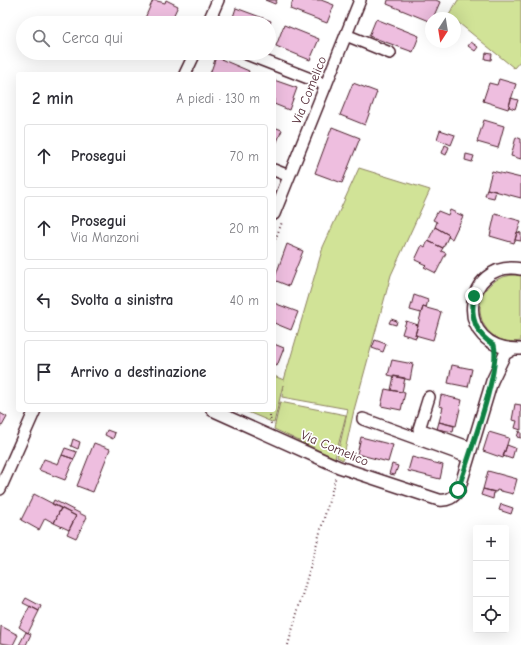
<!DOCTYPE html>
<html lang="it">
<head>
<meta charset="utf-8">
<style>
  body { margin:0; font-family:"Comic Neue",sans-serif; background:#f2f2f3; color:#2b2b33 }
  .controls { position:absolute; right:12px; bottom:12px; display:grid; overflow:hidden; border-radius:4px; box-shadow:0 4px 16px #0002 }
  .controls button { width:36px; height:36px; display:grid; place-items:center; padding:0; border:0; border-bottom:1px solid #e1e1e2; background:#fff; color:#2b2b33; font:20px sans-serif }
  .compass { position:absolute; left:425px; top:12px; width:36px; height:36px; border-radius:50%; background:#fff; box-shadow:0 4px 16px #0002; rotate:192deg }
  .stop { position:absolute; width:12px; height:12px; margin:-9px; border:3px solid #0b8043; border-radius:50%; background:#fff }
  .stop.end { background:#0b8043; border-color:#fff; box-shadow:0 1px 4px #0008 }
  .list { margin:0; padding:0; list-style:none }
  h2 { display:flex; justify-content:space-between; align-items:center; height:52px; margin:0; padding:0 16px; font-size:17px }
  h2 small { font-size:13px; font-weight:400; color:#7c7c81 }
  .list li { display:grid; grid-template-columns:26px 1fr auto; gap:12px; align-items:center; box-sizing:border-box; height:64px; margin:0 8px 8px; padding:0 8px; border:1px solid #e1e1e2; border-radius:4px }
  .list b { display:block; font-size:15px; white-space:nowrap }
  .list p { margin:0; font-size:13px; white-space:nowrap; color:#7c7c81 }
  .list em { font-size:13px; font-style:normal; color:#7c7c81 }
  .icon { flex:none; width:22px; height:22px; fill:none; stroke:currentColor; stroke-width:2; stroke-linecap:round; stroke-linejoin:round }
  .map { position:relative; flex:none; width:521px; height:645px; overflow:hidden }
  .search { position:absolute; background:#fff; box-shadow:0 4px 16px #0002; left:16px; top:16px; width:260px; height:44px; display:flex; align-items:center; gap:10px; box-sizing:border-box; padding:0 14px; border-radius:22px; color:#7c7c81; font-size:15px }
  .panel { position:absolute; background:#fff; box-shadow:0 4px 16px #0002; left:16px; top:72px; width:260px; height:340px; border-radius:4px }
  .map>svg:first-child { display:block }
  .green { fill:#d1e397; stroke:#8e8161 }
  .building { fill:#eebedf; stroke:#4a1f2b }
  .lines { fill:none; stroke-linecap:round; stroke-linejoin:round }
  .minor-casing { stroke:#4a1f2b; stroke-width:14 }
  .path { stroke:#4a1f2b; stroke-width:2; stroke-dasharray:1 3; stroke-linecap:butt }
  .minor { stroke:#fff; stroke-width:11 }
  .route { stroke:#0b8043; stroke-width:5 }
  .labels { text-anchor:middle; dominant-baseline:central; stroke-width:3.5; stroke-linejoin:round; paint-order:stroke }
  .street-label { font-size:13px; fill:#4a1f2b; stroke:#fff }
</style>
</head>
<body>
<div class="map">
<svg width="521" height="645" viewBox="0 0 521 645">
  <rect width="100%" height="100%" fill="#fff"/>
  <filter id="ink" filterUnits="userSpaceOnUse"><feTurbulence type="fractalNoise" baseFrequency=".025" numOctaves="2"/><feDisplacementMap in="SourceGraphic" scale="8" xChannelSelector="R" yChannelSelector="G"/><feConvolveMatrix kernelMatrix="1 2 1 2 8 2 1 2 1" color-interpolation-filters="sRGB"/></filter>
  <g filter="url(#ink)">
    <!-- green -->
    <path class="green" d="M458 0H521V60L514 68 449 15Z
      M359 168 430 190 391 275 354 410 343 460 337 457 348 409 282 397 283 385 274 423 243 410H274V376L284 380 323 247Z
      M515 275 521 276V341C471 349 464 277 515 275Z
      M280 402 346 415 335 458 274 429Z"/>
    <!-- building -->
    <path class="building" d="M153 0 165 3 166 0 178 6 170 23H152L145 18Z
      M265 0H277L275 4Z
      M293 0H321L334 5 327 23 290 9Z
      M388 0H436L440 2 433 18H431V22L387 4Z
      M236 8 271 21 269 27V23H231Z
      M376 19 419 36 413 52 369 36Z
      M284 25 319 39 310 60 276 46Z
      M471 42 478 47 475 51 468 46Z
      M486 53 492 54 491 60 485 59Z
      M216 57 249 71 248 74H210Z
      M499 79 516 84 508 109 483 101 489 83 497 85Z
      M274 80 297 88 289 110 274 104Z
      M353 83 377 92 365 125 340 115Z
      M511 98 518 100 515 109 509 107Z
      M484 120 504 126 498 148 477 142Z
      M274 127 282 130 274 149Z
      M332 127 360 138 342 183 315 173Z
      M440 130 455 135 451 145 437 139Z
      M516 137 521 139V159L511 156Z
      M445 145 449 147 446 155 442 153Z
      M466 154 474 156 472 162 465 160Z
      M492 171 521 178V198L487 189Z
      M487 189 496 191 494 198 485 196Z
      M450 210 463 216 452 239 448 237 449 235 435 227 437 222 433 220 438 211 448 215Z
      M495 214 521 221 514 243 490 236Z
      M435 227 449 235 443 248 428 241Z
      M517 232 521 233V241L515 240Z
      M428 241 443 248 441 251 446 253 436 273 424 267 426 265 415 260 422 245 425 247Z
      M287 244 303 251 289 286 274 280Z
      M414 295 428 300 426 308 423 307 421 313 410 310Z
      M274 303 298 312 291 330 274 323Z
      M423 307 441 312 433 340 415 335Z
      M391 319 397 321 396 325 389 323Z
      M406 321 418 325 415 335H417L416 338 402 334Z
      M375 340 386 344 383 352 372 348Z
      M274 344 284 348 277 366 274 365Z
      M392 360 413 364 410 380 388 375Z
      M452 365 472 369 468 387 448 383Z
      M394 376 405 378 402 392 391 390Z
      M385 389 405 393 401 410 381 406Z
      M441 395 462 400 456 426 439 422 443 407 439 406Z
      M515 404 521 405V430L515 428 517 421 512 420Z
      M0 413 7 417 2 426 0 425Z
      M439 422 454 426 453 432 437 429Z
      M107 430 115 433 113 439 105 435Z
      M519 431 521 432V438L517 437Z
      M489 432 509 438 503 458 483 451Z
      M361 437 393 445 388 462 357 454Z
      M73 439 80 442 78 449 71 446Z
      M94 443 110 449 93 492 77 486Z
      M507 445 515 448 512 459 503 456Z
      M65 448 77 452 74 459 62 455Z
      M62 455 74 459 65 480 39 470 44 459 58 464Z
      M412 457 443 465 440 479 408 471Z
      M392 464 398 466 395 475 389 474Z
      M488 471 517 479 513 494 497 490 496 492 483 489Z
      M483 489 494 492 493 499 481 495Z
      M34 494 61 508 54 523 45 518 39 530 21 520Z
      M54 500 87 517 76 538 67 534 76 516 52 504Z
      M501 504 513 508 511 514 499 510Z
      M61 508 76 516 69 530 54 523Z
      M26 598 41 606 39 611 23 603Z
      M30 606 39 611 28 633 19 627Z
      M1 626 18 635 13 645 0 643Z
      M26 632 31 634 26 645H19Z"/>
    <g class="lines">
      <!-- minor casing -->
      <g class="minor-casing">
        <path id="minor" d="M208 23 218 0
          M346 35 390 53
          M244 53 326 85
          M185 74 195 53
          M274 170 289 176
          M274 214 360 0
          M521 269C463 258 450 351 521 349
          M429 397 419 429 471 448
          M212 410 339 467 439 500C448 501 453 498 459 490L492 381 505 354 512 350
          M363 419 468 457
          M0 489 35 410"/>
      </g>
      <!-- path -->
      <path class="path" d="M274 243 282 222
        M270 415 271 424
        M288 645 336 476"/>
      <!-- minor -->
      <use href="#minor" class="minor"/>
    </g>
  </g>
  <g class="lines" filter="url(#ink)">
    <!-- route -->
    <path class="route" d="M458 490C467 460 501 371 494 345 475 334 470 317 474 296"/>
  </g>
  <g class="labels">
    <!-- street labels -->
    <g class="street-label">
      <text transform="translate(309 90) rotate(-68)">Via Comelico</text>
      <text transform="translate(335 448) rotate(23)">Via Comelico</text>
    </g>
  </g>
</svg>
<div class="controls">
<button>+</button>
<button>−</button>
<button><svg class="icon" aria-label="locate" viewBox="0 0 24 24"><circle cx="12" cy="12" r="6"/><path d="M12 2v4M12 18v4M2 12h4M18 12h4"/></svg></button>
</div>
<svg class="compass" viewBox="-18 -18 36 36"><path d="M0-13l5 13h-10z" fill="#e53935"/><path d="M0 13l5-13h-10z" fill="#7c7c81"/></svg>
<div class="stop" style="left:458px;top:490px"></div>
<div class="stop end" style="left:474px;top:296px"></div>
<div class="search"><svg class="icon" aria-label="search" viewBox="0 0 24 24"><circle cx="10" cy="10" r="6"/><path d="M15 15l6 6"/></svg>Cerca qui</div>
<section class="panel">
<h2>2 min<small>A piedi · 130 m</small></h2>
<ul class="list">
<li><svg class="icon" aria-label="ahead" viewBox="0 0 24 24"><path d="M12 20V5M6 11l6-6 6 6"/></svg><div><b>Prosegui</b></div><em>70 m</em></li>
<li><svg class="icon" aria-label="ahead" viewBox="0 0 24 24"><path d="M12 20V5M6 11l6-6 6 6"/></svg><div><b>Prosegui</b><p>Via Manzoni</p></div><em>20 m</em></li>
<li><svg class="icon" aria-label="left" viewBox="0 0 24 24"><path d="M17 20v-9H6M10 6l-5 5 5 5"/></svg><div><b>Svolta a sinistra</b></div><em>40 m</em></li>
<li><svg class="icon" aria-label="arrive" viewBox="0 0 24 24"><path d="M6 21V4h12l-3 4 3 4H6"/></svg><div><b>Arrivo a destinazione</b></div></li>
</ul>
</section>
</div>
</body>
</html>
